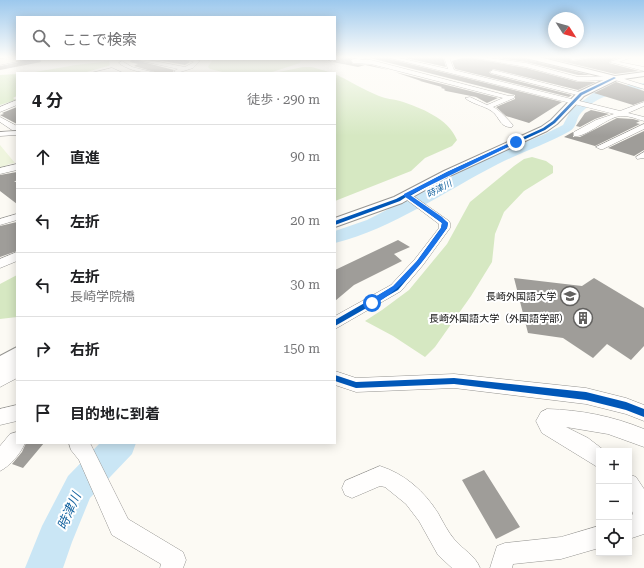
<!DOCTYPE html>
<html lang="ja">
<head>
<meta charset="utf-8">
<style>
  body { margin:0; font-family:"Roboto Serif","Noto Sans JP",serif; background:#f6f6f6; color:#202124 }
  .controls { position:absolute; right:12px; bottom:12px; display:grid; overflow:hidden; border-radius:0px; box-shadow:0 2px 10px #0003 }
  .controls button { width:36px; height:36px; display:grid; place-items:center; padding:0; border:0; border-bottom:1px solid #e0e0e0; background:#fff; color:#202124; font:20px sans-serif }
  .compass { position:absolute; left:548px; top:12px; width:36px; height:36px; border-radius:50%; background:#fff; box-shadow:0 2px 10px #0003; rotate:126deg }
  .stop { position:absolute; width:12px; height:12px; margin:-9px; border:3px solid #1a73e8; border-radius:50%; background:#fff }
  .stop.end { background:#1a73e8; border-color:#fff; box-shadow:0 1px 4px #0008 }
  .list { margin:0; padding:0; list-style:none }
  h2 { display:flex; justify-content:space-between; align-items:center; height:52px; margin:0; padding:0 16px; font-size:17px }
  h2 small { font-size:13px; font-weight:400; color:#757577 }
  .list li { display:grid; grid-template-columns:26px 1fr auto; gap:12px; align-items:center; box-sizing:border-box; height:64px; padding:0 16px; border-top:1px solid #e0e0e0 }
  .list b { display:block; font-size:15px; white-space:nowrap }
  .list p { margin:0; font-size:13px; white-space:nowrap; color:#757577 }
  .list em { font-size:13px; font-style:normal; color:#757577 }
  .icon { flex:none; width:22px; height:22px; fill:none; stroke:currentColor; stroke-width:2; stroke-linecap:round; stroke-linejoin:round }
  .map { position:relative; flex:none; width:644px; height:568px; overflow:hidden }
  .search { position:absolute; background:#fff; box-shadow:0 2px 10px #0003; left:16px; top:16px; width:320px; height:44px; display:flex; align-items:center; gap:10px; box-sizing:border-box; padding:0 14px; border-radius:0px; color:#757577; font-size:15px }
  .panel { position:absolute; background:#fff; box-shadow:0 2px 10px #0003; left:16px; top:72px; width:320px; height:372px; border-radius:0px }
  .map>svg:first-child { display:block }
  .forest { fill:#d6e8c2 }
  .pitch { fill:#eff5de }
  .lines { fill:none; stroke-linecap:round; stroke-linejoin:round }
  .river { fill:#cae6f5; fill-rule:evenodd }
  .building { fill:#9f9d99 }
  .minor-casing { stroke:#969592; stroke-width:1 }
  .tertiary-casing { stroke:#969592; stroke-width:2 }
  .primary-casing { stroke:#83827f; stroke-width:1 }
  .path { stroke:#b9b9b8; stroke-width:1; stroke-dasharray:2 1; stroke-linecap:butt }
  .minor { fill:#fffefd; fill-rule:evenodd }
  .tertiary { fill:#fffefd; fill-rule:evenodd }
  .primary { fill:#ece8da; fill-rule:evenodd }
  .cycleway-casing { stroke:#fff; stroke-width:2 }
  .cycleway { fill:#0057b8; fill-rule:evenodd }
  .route { fill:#1a73e8 }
  .labels { text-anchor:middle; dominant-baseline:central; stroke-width:4; stroke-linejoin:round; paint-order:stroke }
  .far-water-label { font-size:9px; font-style:italic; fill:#1865a0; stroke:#fff }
  .poi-label { font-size:10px; fill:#0f0f0f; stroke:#fff; text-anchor:end }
  .near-water-label { font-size:13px; font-style:italic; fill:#1865a0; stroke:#fff }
</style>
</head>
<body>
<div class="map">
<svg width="644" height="568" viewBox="0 0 644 568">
  <rect width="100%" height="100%" fill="#fcfaf4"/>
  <!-- forest -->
  <path class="forest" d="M213 59H301L300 63 269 73H227L210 69 208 67Z
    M109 61 110 65 108 66 83 73H29L76 65Z
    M303 67H312L332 73H274Z
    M17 74V96L13 98 16 100 0 105V75Z
    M335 74C350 81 364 90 379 96 386 99 393 99 400 101 421 108 448 118 457 140L452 146 425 158 411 171 335 201Z
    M532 157 546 161 553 166V173L524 191 504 212 495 234 492 262 471 296 435 347 425 357 393 336 365 321 382 310 409 290 447 244 470 202 514 166 524 159Z
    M17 275V317L0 319V284Z"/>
  <!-- pitch -->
  <path class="pitch" d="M0 145 15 163 9 164 0 169Z"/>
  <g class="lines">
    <!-- river -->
    <path class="river" d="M644 83V89C620 92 598 94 581 113 576 118 577 127 570 131 547 144 522 152 498 164 445 191 394 228 335 243V231L367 220 490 157 545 134 563 125 571 110 593 93 608 88Z
      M100 443H136L132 454 90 498 72 542 63 568H25L42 526 68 476Z"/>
  </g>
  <!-- building -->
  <path class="building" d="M335 57H356L350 59 353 64 371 65 389 70 365 65 358 67 333 62 335 59Z
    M371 57H385L386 58 562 102 529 123 506 116 496 107 515 99V95L370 58Z
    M401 57H443L446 67Z
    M465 57 526 68 578 82H596L578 90 493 69 489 72 491 74 572 95 569 97 455 69 452 61Z
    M492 57H520L521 58 590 75H578L526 62Z
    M544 57H566L573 61 589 58 590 57H619L610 61 609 63 639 71 615 74Z
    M24 59H40L41 62 0 70V66L19 62Z
    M131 59 174 70 173 71 174 73H158L134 66 138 64 130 62Z
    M152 59H185L190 62 185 65Z
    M395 72 498 98 487 103 476 97 446 91 444 90 445 89 441 88 442 87 420 81H421Z
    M616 82 644 91V101L633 105 594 93Z
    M17 107V124L0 115 4 114 2 113Z
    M591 110 609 114 595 119 580 127 576 126 585 113Z
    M617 118 633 119 640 121 636 123 640 124 595 146 564 137 573 132V137H580Z
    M644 131V150L634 156 608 148Z
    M17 172V180L14 182H17V204L0 191V175Z
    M17 222V251L0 257V226Z
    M398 240 410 247 394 254 402 261 354 285 335 301V270Z
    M514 278 582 286 594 278 644 308V346L631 360 607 344 593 358 563 338 528 333Z
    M26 443H44L23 468 12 464 22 452Z
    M484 470 520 527 496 539 462 480Z"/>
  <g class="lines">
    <!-- minor casing -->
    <g class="minor-casing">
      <path id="minor" d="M361 57H370L359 60H371L509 96H514V98L493 107C501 111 507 119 513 125L512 127C502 128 500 120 495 114 488 106 473 105 465 98L470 97 487 105 503 98 371 64 353 63 351 60Z
        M386 57H395L448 69 444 57H449L454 70 620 111 644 102V106L628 113 644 117V121C637 119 630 116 623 116 608 115 587 138 574 136V132L596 120 614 114Z
        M470 57H482L526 63 578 77 615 76 644 85V89L615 80 578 81 526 67Z
        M567 57H589L573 60Z
        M624 57H632L619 62 644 67V71L610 62Z
        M133 59H144L185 67 194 62 186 59H195L200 61 193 68 177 73 174 71 178 69Z
        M327 59H334L331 61Z
        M122 61 132 67 156 73C143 73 131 71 120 64L119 63Z
        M112 68 123 73 112 72 91 73Z
        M493 70 583 93 584 94 581 96 491 73 490 72Z
        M17 100V105L0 112V107Z
        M0 117 17 126V130H12L0 122Z
        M644 124V129L603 149H600L596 147Z
        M17 131V135L0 136V132Z
        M644 152V158L637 159 636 157Z
        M17 164V170L0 174V168Z
        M406 192 409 193 449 221 450 223V228L423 265 401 291 335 329V316L391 285 415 259 439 228V224L403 197 401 195Z
        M17 214V220L0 225V219Z
        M17 252V261L0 268V259Z
        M17 362V378L0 387V371Z
        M335 371 356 378 454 374 586 388 626 398 644 405V421L626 414 586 404 454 388 356 392 335 385Z
        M17 405V421L0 425V409Z
        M547 409C581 410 612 416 644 429V447L608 434 566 427 588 438 605 451H599V468L542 433 536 421 541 412Z
        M17 432V443H25C21 453 10 466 0 471V446L10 434Z
        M69 443H90L128 519 183 552 186 560 183 568H160L161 564 112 535 79 460 71 450Z
        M380 466C405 474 424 491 438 513 443 522 448 532 454 539 463 550 475 555 480 568H452L438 555 419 521 406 504 385 487 380 486 352 498 345 495 342 488 345 481Z
        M629 474 636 477 644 489V534L629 539V517L633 514 629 502Z
        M599 526V548L561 559 513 564 512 568H490L497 546 505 543 561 537Z"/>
    </g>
    <!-- tertiary casing -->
    <g class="tertiary-casing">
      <path id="tertiary" d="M521 57H539L615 76 644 72V76L617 80 584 96 557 124 547 131 452 175 402 203 335 227V218L394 197 444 171 541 127 551 120 578 92 608 78Z
        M17 347V365L0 374V356Z"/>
    </g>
    <!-- primary casing -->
    <g class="primary-casing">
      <path id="primary" d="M17 57V59H23L19 61 0 65V59Z"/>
    </g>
    <!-- path -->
    <path class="path" d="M243 59 244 61"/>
    <!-- minor -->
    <use href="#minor" class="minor"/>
    <!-- tertiary -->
    <use href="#tertiary" class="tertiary"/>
    <!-- primary -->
    <use href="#primary" class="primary"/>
    <!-- cycleway casing -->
    <g class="cycleway-casing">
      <path id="cycleway" d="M614 77 616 78 582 95 555 123 545 130 449 174 410 196 447 222 448 223 447 228 421 263 398 290 335 326V320L394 286 417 261 441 228 442 223 406 197 400 201 335 225V221L396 199 447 172 543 128 553 121 580 93Z
        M335 375 356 382 454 378 586 392 626 402 644 409V417L626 410 586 400 454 384 356 388 335 381Z"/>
    </g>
    <!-- cycleway -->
    <use href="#cycleway" class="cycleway"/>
  </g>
  <!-- sky -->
  <linearGradient id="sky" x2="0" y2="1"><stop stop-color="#9cc8ed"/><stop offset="0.42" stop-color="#fefdfa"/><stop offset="1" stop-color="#fefdfa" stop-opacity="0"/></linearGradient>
  <rect width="644" height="136" fill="url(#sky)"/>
  <!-- route -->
  <path class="route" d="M514 141 518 142 410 195 442 217 448 223 447 228C428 255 410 281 383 299 378 302 375 306 369 305V301L393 286 417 261 441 228 442 223 404 196V194L447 172Z"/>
  <!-- icons -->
  <defs>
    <g id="university-ring" transform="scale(1)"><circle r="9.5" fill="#fff" stroke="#62615f" stroke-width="1.5"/><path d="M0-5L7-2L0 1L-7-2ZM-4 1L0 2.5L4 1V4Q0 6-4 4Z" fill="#62615f"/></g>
    <g id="building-ring" transform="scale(1)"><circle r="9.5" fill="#fff" stroke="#62615f" stroke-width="1.5"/><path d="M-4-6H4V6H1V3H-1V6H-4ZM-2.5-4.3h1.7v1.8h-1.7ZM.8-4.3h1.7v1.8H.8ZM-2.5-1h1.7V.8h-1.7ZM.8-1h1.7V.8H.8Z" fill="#62615f"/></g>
  </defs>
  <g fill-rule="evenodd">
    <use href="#university-ring" x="570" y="296"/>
    <use href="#building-ring" x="583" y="318"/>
  </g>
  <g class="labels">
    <!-- far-water labels -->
    <g class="far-water-label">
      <text transform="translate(439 189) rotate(-28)">時津川</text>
    </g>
    <!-- poi labels -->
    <g class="poi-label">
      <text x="556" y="296">長崎外国語大学</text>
      <text x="569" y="318">長崎外国語大学（外国語学部）</text>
    </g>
    <!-- near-water labels -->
    <g class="near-water-label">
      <text transform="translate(69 511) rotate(-66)">時津川</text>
    </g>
  </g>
</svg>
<div class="controls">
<button>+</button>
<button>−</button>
<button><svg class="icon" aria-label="locate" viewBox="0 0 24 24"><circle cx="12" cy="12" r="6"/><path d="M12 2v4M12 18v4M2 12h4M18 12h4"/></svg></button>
</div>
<svg class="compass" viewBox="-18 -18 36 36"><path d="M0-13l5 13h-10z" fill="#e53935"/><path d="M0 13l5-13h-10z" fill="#757577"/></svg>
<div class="stop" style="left:372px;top:303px"></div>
<div class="stop end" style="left:516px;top:142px"></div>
<div class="search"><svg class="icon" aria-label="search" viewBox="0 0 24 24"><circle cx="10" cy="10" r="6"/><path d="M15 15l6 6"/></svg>ここで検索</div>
<section class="panel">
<h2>4 分<small>徒歩 · 290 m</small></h2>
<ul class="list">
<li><svg class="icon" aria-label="ahead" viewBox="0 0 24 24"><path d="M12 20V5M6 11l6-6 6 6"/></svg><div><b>直進</b></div><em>90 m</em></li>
<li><svg class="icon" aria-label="left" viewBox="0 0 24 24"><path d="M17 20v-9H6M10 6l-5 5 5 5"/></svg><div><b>左折</b></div><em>20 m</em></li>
<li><svg class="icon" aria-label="left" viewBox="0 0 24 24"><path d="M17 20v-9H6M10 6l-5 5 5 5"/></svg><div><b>左折</b><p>長崎学院橋</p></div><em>30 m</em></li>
<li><svg class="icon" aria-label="right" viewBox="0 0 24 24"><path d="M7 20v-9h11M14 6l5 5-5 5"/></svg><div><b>右折</b></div><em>150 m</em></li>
<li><svg class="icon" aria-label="arrive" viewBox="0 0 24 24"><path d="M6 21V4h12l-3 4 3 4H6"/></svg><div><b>目的地に到着</b></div></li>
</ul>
</section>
</div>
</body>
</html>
